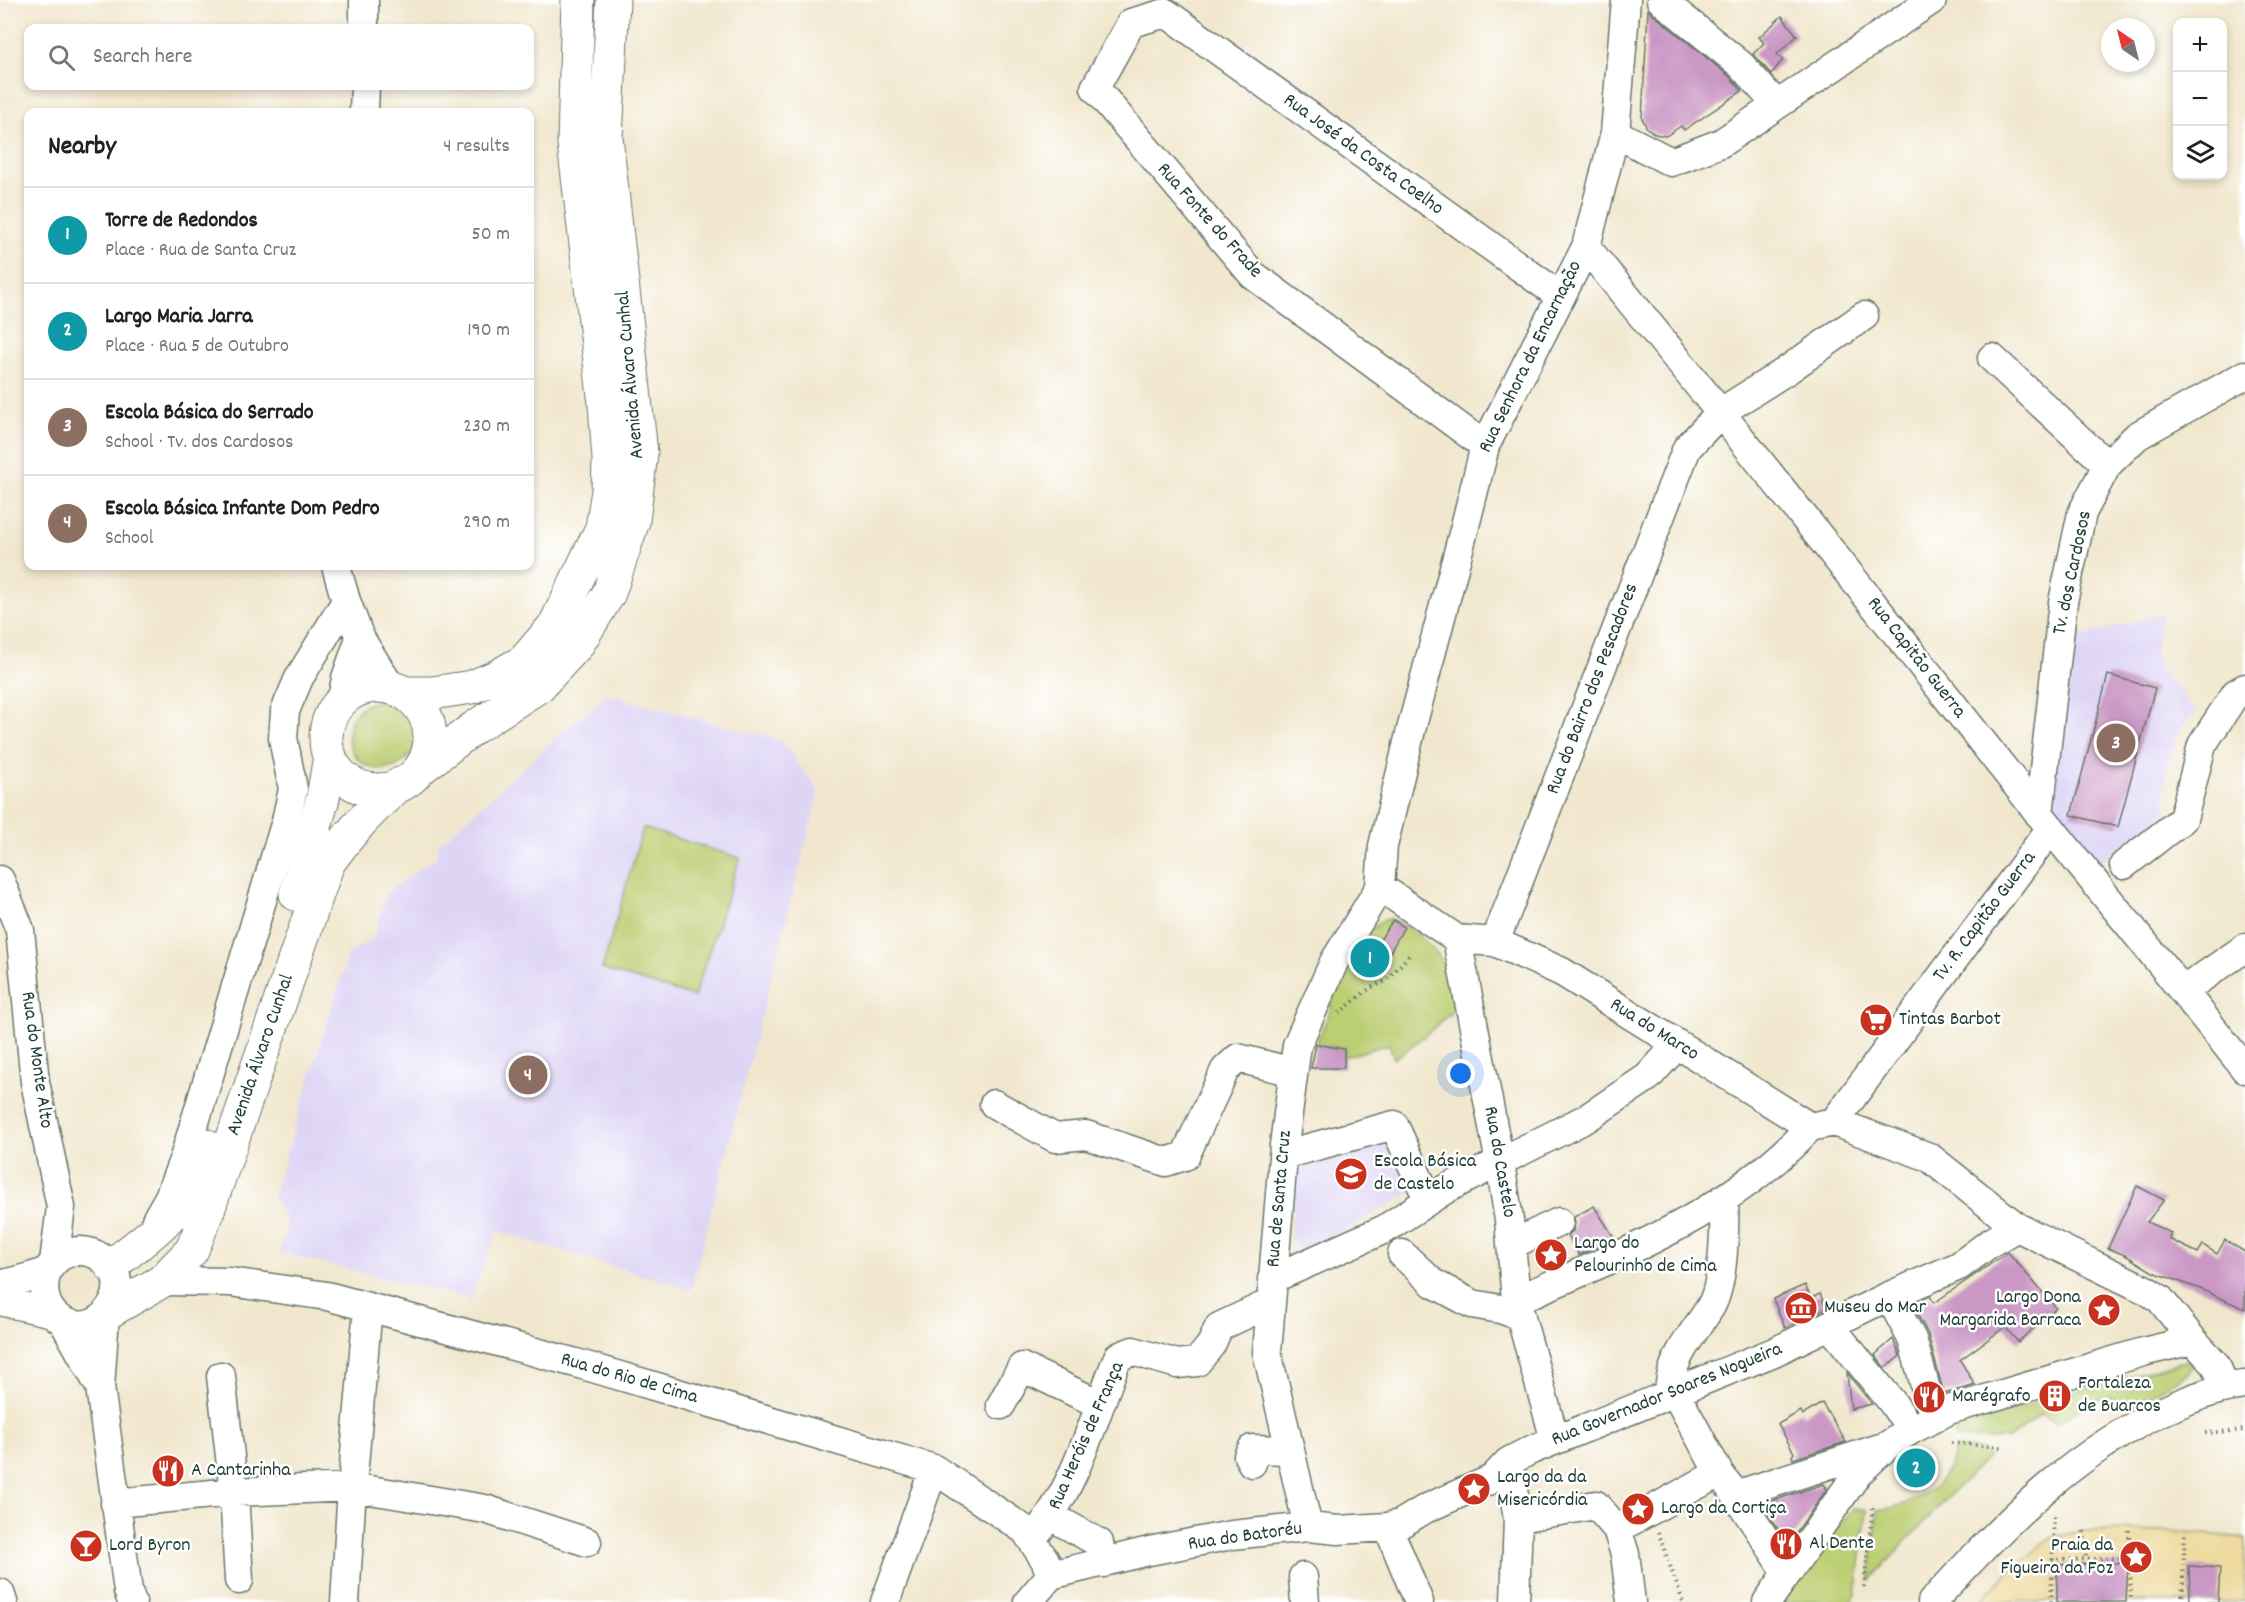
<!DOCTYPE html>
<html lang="en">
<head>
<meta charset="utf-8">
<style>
  body { margin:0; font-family:Dekko,sans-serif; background:#f2f2f2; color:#222 }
  .controls { position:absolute; right:18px; top:18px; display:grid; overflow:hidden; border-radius:12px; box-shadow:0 3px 9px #0003 }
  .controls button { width:54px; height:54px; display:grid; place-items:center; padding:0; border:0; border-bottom:2px solid #e0e0e0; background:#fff; color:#222; font:30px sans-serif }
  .compass { position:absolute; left:2101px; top:18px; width:54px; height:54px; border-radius:50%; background:#fff; box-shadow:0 3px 9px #0003; rotate:325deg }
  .you { position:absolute; left:1461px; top:1074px; width:21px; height:21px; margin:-15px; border:4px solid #fff; border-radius:50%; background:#1a73e8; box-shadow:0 0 0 9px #1a73e833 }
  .badge { display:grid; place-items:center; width:39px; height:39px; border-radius:50%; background:#2563eb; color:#fff; font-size:20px; font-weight:700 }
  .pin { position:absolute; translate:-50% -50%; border:3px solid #fff; box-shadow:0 2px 6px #0006 }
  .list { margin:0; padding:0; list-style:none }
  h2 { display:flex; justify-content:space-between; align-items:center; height:78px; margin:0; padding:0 24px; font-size:26px }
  h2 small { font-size:20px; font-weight:400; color:#767676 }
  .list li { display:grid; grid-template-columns:39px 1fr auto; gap:18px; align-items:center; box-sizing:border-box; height:96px; padding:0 24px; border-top:2px solid #e0e0e0 }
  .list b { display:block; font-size:22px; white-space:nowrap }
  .list p { margin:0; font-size:20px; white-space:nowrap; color:#767676 }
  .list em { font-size:20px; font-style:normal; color:#767676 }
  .icon { flex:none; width:33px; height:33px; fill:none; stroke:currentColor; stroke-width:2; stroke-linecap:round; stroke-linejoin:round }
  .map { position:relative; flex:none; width:2245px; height:1602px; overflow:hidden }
  .search { position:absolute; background:#fff; box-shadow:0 3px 9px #0003; left:24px; top:24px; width:510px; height:66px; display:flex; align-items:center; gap:15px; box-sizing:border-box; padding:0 21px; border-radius:12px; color:#767676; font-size:22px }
  .panel { position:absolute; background:#fff; box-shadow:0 3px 9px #0003; left:24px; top:108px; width:510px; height:462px; border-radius:12px }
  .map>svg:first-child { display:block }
  .built { fill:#ded5f5 }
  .green { fill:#bcce72; stroke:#6e8653; stroke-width:1.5 }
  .sand { fill:#eeda9e; stroke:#868c69; stroke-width:1.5 }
  .building { fill:#cb98c5 }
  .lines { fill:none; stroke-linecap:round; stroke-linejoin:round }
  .minor-casing { stroke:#68786a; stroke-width:31 }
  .major-casing { stroke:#68786a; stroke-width:35 }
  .path { stroke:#68786a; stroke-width:4; stroke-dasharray:1.5 4.5; stroke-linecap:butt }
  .minor { stroke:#fff; stroke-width:28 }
  .major { stroke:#fff; stroke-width:33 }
  .labels { text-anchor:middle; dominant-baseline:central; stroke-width:5; stroke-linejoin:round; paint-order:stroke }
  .street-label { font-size:20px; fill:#1f3d34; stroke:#fff }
  .poi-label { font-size:20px; fill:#1f3d34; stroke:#fff; text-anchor:start }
</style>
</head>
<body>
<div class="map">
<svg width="2245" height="1602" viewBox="0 0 2245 1602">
  <rect width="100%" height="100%" fill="#fff"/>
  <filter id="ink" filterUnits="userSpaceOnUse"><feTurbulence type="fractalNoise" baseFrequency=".0167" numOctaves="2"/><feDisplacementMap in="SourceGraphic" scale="12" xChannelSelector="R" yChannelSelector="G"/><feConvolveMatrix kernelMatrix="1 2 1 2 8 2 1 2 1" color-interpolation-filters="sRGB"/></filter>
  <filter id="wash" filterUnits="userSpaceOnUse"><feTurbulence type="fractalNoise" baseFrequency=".008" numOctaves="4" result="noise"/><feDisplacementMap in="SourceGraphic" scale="24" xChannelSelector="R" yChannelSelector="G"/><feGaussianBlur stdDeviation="1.35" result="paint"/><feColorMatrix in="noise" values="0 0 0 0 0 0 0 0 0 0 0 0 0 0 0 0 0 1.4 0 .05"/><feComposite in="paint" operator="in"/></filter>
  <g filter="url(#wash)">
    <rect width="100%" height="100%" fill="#f1e7ce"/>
    <!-- built -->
    <path class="built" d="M2163 613 2157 638 2155 655 2161 669 2196 713 2181 727 2169 759 2164 790 2167 813 2095 865 2047 801 2072 639Z
      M607 695 780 740 819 791 691 1290 497 1231 471 1299 279 1253 287 1223 273 1197 349 953 374 937 386 893 436 858 439 844 554 740Z
      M1388 1132 1414 1191 1316 1246 1305 1250 1296 1247 1290 1238 1297 1156Z"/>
    <!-- green -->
    <path class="green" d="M348 735a34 34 0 1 1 68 0a34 34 0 1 1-68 0Z
      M643 828 740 858 694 997 602 969Z
      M1388 919C1398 920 1406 926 1414 932 1441 953 1450 970 1463 1002L1423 1037 1394 1059 1389 1044 1344 1057V1049L1316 1044 1332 1007 1329 1005C1341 981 1362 925 1388 919Z
      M2188 1360 2191 1367 2187 1374 2130 1407 2109 1397 2088 1402 2057 1423 2041 1414 2009 1439 1956 1438 1954 1424 2021 1407Z
      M1955 1448 1981 1450 1988 1457 1950 1495 1870 1580 1878 1510C1914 1505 1949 1487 1955 1448Z
      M1853 1508 1867 1510 1856 1595 1850 1602H1784L1782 1601Z"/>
    <!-- sand -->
    <path class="sand" d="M2129 1530 2185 1532 2245 1538V1602H1980L2005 1575 2053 1536 2085 1531Z"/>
    <g id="blocks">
      <!-- building -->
      <path class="building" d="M1648 10 1730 77 1742 91 1684 130 1681 126 1666 136 1655 134 1647 128 1642 118Z
        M1782 16 1797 36 1777 54 1783 60 1771 74 1753 54 1764 43 1759 37Z
        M2108 675 2155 688 2118 827 2071 815Z
        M1393 920 1404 927 1380 970 1364 964Z
        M1316 1044 1344 1049V1068H1311Z
        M2137 1186 2164 1200 2147 1222 2171 1233 2169 1239 2198 1253 2203 1245 2217 1254 2225 1240 2245 1252V1309L2198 1288 2153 1272 2127 1256 2108 1248Z
        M1594 1206 1615 1239 1579 1255 1568 1235 1573 1231 1575 1224 1574 1217Z
        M2008 1252 2056 1308 2018 1342 2005 1327 1960 1360 1975 1385 1944 1394 1928 1334 1912 1304 1930 1296 1934 1303Z
        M1805 1285 1811 1298 1820 1294 1826 1308 1785 1328 1773 1299Z
        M1893 1339 1900 1356 1885 1368 1875 1355Z
        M1847 1373 1872 1404 1851 1409Z
        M1822 1403 1846 1442 1793 1459 1792 1456 1794 1453 1778 1424 1801 1411 1803 1415Z
        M1824 1484 1827 1489 1788 1544 1767 1512 1766 1503Z
        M2128 1563 2126 1602H2057V1565Z
        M2189 1566 2220 1568 2218 1602H2190Z"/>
    </g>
  </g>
  <g filter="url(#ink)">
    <use href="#blocks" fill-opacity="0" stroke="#68786a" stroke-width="1.5"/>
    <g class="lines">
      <!-- minor casing -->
      <g class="minor-casing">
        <path id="minor" d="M364 0V28
          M1661 0 1741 65 1776 104
          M364 112 365 86
          M1615 133 1671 162 1721 143 1932 0
          M1586 247C1743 438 1895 632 2049 826 2114 907 2181 987 2245 1069
          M1992 358 2107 465
          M1485 446 1253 275 1095 88 1131 23 1166 13 1560 296
          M336 566 346 601 360 638 390 686
          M342 700 346 678 360 638
          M2039 814 2063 602 2082 513 2107 465 2137 436 2245 375
          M2124 865 2183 819 2202 745 2236 693 2245 688
          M0 880 20 930 35 1082 61 1207 54 1262
          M1380 887 1457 939 1500 1163 1509 1220 1516 1300 1555 1440
          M1457 939 1495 942 1687 448 1721 412 1786 371 1864 316
          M1495 942 1562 972 1810 1127
          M2184 990 2245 948
          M994 1104 1055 1138 1086 1135 1166 1162 1185 1156 1225 1070 1238 1058 1293 1072
          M1834 1122 2051 828
          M1810 1127 1834 1122 1929 1157 2017 1227 2146 1290 2160 1299 2193 1340
          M1283 1155 1394 1125 1428 1199
          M1724 1201C1725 1227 1724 1283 1711 1306 1696 1331 1674 1353 1670 1383L1719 1473 1736 1495 1787 1572
          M156 1220 169 1197 185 1155 286 821 293 789 283 738 285 711 299 678 346 601
          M1511 1245 1559 1222
          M1402 1254 1433 1283 1472 1304 1500 1309 1521 1316
          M1272 1279 1385 1229 1446 1189 1587 1118 1648 1077 1677 1045
          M162 1281 230 1282 327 1296 576 1363 934 1469 1025 1530 1045 1560 1051 1575
          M0 1285C14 1281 31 1278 44 1272 49 1270 50 1266 54 1262 66 1249 86 1248 100 1257 137 1278 109 1336 70 1324 46 1316 40 1293 47 1271
          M1889 1296 1912 1339 1934 1418
          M1516 1300C1621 1255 1731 1213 1810 1127
          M0 1301 53 1313
          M105 1316 100 1387 128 1591 132 1602
          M63 1321 100 1387
          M1830 1326 1892 1402 1911 1430
          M221 1376 234 1492 239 1580
          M1001 1405 1022 1367 1099 1404
          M1508 1462 1518 1518 1515 1602
          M1252 1463 1248 1456 1252 1449 1289 1450
          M1736 1495 1880 1448
          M115 1503 234 1492 352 1487 485 1509 587 1542
          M1051 1516 1099 1543 1103 1563
          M1518 1518 1596 1505 1617 1529 1625 1554 1631 1602
          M1308 1527 1267 1352 1284 1145 1297 1045 1334 962 1380 887 1383 846 1411 730 1464 530 1485 446 1586 247 1615 133 1626 0
          M1388 1527 1419 1602
          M1617 1529 1719 1473
          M1031 1539C1075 1493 1094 1416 1118 1357L1133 1351 1177 1364 1197 1362 1211 1345 1219 1327 1270 1303
          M1303 1577 1305 1602
          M0 1593 3 1602
          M345 1602 352 1487 368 1307
          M885 1602 934 1469
          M1028 1602 1051 1575 1149 1551 1232 1535 1308 1527 1338 1530 1388 1527 1402 1523 1425 1509 1492 1479 1508 1462 1531 1450 1774 1352 1889 1296 1959 1266 1990 1243 2017 1227
          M1767 1602 1858 1473 1888 1445 1911 1430 1949 1410 2143 1352 2193 1340 2216 1365 2225 1388
          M1932 1602C2006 1522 2077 1447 2179 1404 2200 1395 2222 1387 2245 1385"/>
      </g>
      <!-- major casing -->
      <g class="major-casing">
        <path id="major" d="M326 738a52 52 0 1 1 104 0a52 52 0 1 1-104 0Z
          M406 693H432L472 687 496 677 524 661 555 625 602 528 608 491 609 460 605 404 574 143 578 0
          M420 769 475 727 539 686 577 645 609 593 633 521 641 453 606 137 613 0
          M296 894 323 798 330 756
          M111 1266C141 1242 178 1217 195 1181 200 1170 203 1158 207 1146
          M110 1311 162 1281 192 1250 208 1210 328 863C350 832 371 809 400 784"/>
      </g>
      <!-- path -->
      <path class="path" d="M1339 1013 1370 988 1386 981 1411 953
        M2205 1433 2245 1430
        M1951 1443 2001 1447
        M2129 1530 2131 1602
        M2084 1531 2086 1559
        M1658 1532 1683 1602
        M2052 1560 2129 1558
        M1864 1587 1873 1505
        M2051 1602 2054 1514
        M2182 1602 2185 1532"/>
      <!-- minor -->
      <use href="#minor" class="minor"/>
      <!-- major -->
      <use href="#major" class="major"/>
    </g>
  </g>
  <!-- icons -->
  <defs>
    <g id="supermarket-disc" transform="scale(1.725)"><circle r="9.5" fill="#c8321e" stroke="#fff"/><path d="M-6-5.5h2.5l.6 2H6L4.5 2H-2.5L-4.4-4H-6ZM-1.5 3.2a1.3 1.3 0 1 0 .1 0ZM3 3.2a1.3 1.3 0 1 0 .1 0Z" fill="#fff"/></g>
    <g id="school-disc" transform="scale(1.725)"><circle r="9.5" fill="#c8321e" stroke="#fff"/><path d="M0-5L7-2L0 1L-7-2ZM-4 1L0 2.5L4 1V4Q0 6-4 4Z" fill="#fff"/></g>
    <g id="sight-disc" transform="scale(1.725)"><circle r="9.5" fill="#c8321e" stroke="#fff"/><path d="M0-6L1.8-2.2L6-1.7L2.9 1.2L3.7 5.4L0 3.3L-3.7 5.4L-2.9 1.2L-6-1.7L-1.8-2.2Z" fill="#fff"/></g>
    <g id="museum-disc" transform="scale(1.725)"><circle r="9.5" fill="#c8321e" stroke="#fff"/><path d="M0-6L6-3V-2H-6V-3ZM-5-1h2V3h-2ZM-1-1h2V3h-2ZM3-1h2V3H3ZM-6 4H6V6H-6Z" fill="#fff"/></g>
    <g id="building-disc" transform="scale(1.725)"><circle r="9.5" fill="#c8321e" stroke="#fff"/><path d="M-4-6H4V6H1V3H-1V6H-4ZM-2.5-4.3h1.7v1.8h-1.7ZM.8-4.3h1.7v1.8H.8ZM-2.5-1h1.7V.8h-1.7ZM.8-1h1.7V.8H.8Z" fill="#fff"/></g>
    <g id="restaurant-disc" transform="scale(1.725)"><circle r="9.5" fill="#c8321e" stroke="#fff"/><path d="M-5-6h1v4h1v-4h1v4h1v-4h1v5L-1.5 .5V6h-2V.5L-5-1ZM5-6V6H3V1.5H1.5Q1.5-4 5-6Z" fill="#fff"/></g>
    <g id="bar-disc" transform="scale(1.725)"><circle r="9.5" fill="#c8321e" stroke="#fff"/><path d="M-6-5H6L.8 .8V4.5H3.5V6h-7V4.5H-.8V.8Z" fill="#fff"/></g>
  </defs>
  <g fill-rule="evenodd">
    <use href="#supermarket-disc" x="1876" y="1020"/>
    <use href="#school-disc" x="1351" y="1174"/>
    <use href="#sight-disc" x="1551" y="1255"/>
    <use href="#museum-disc" x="1801" y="1308"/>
    <use href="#sight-disc" x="2104" y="1310"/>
    <use href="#building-disc" x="2055" y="1396"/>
    <use href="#restaurant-disc" x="1929" y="1397"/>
    <use href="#restaurant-disc" x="168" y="1471"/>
    <use href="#sight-disc" x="1474" y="1489"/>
    <use href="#sight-disc" x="1638" y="1509"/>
    <use href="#restaurant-disc" x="1786" y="1544"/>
    <use href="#bar-disc" x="86" y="1546"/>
    <use href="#sight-disc" x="2136" y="1557"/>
  </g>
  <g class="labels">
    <!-- street labels -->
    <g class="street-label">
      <text transform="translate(1363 155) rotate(36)">Rua José da Costa Coelho</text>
      <text transform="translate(1209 221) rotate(48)">Rua Fonte do Frade</text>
      <text transform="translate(1531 357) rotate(-64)">Rua Senhora da Encarnação</text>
      <text transform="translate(631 375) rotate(-95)">Avenida Álvaro Cunhal</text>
      <text transform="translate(2073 573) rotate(-78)">Tv. dos Cardosos</text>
      <text transform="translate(1916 658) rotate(52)">Rua Capitão Guerra</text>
      <text transform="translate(1593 689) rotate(-69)">Rua do Bairro dos Pescadores</text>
      <text transform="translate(1985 917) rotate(-53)">Tv. R. Capitão Guerra</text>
      <text transform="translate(1654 1030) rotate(32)">Rua do Marco</text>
      <text transform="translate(261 1055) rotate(-71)">Avenida Álvaro Cunhal</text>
      <text transform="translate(36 1060) rotate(82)">Rua do Monte Alto</text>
      <text transform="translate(1499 1162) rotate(80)">Rua do Castelo</text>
      <text transform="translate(1280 1199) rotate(-85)">Rua de Santa Cruz</text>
      <text transform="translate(629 1379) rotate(16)">Rua do Rio de Cima</text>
      <text transform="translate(1667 1395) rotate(-22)">Rua Governador Soares Nogueira</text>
      <text transform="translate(1087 1436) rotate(-66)">Rua Heróis de França</text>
      <text transform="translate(1245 1537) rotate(-8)">Rua do Batoréu</text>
    </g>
    <!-- poi labels -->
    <g class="poi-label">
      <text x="1899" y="1020">Tintas Barbot</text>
      <text x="1374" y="1162">Escola Básica<tspan x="1374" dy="23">de Castelo</tspan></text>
      <text x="1574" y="1244">Largo do<tspan x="1574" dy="23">Pelourinho de Cima</tspan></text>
      <text x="2081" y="1298" text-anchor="end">Largo Dona<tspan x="2081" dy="23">Margarida Barraca</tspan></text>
      <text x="1824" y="1308">Museu do Mar</text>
      <text x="2078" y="1384">Fortaleza<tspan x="2078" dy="23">de Buarcos</tspan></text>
      <text x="1952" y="1397">Marégrafo</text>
      <text x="191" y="1471">A Cantarinha</text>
      <text x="1497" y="1478">Largo da da<tspan x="1497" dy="23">Misericórdia</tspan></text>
      <text x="1661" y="1509">Largo da Cortiça</text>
      <text x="1809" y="1544">Al Dente</text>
      <text x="109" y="1546">Lord Byron</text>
      <text x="2113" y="1546" text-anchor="end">Praia da<tspan x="2113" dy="23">Figueira da Foz</tspan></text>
    </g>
  </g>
</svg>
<div class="controls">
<button>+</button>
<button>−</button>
<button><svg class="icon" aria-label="layers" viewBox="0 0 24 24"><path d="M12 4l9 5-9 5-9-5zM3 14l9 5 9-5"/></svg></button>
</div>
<svg class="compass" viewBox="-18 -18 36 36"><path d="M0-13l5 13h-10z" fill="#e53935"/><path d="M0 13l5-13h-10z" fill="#767676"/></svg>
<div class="you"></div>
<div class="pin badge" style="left:1370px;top:958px;background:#0f9aa8">1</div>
<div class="pin badge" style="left:1916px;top:1468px;background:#0f9aa8">2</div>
<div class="pin badge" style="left:2116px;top:743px;background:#8d6e63">3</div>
<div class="pin badge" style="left:528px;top:1075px;background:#8d6e63">4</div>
<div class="search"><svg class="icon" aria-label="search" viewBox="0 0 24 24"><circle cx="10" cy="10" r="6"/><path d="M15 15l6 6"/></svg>Search here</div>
<section class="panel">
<h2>Nearby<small>4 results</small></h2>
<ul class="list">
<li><span class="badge" style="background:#0f9aa8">1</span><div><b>Torre de Redondos</b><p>Place · Rua de Santa Cruz</p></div><em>50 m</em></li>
<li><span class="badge" style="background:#0f9aa8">2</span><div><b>Largo Maria Jarra</b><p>Place · Rua 5 de Outubro</p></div><em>190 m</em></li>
<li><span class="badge" style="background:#8d6e63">3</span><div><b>Escola Básica do Serrado</b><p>School · Tv. dos Cardosos</p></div><em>230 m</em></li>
<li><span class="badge" style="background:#8d6e63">4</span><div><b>Escola Básica Infante Dom Pedro</b><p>School</p></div><em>290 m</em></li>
</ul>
</section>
</div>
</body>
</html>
